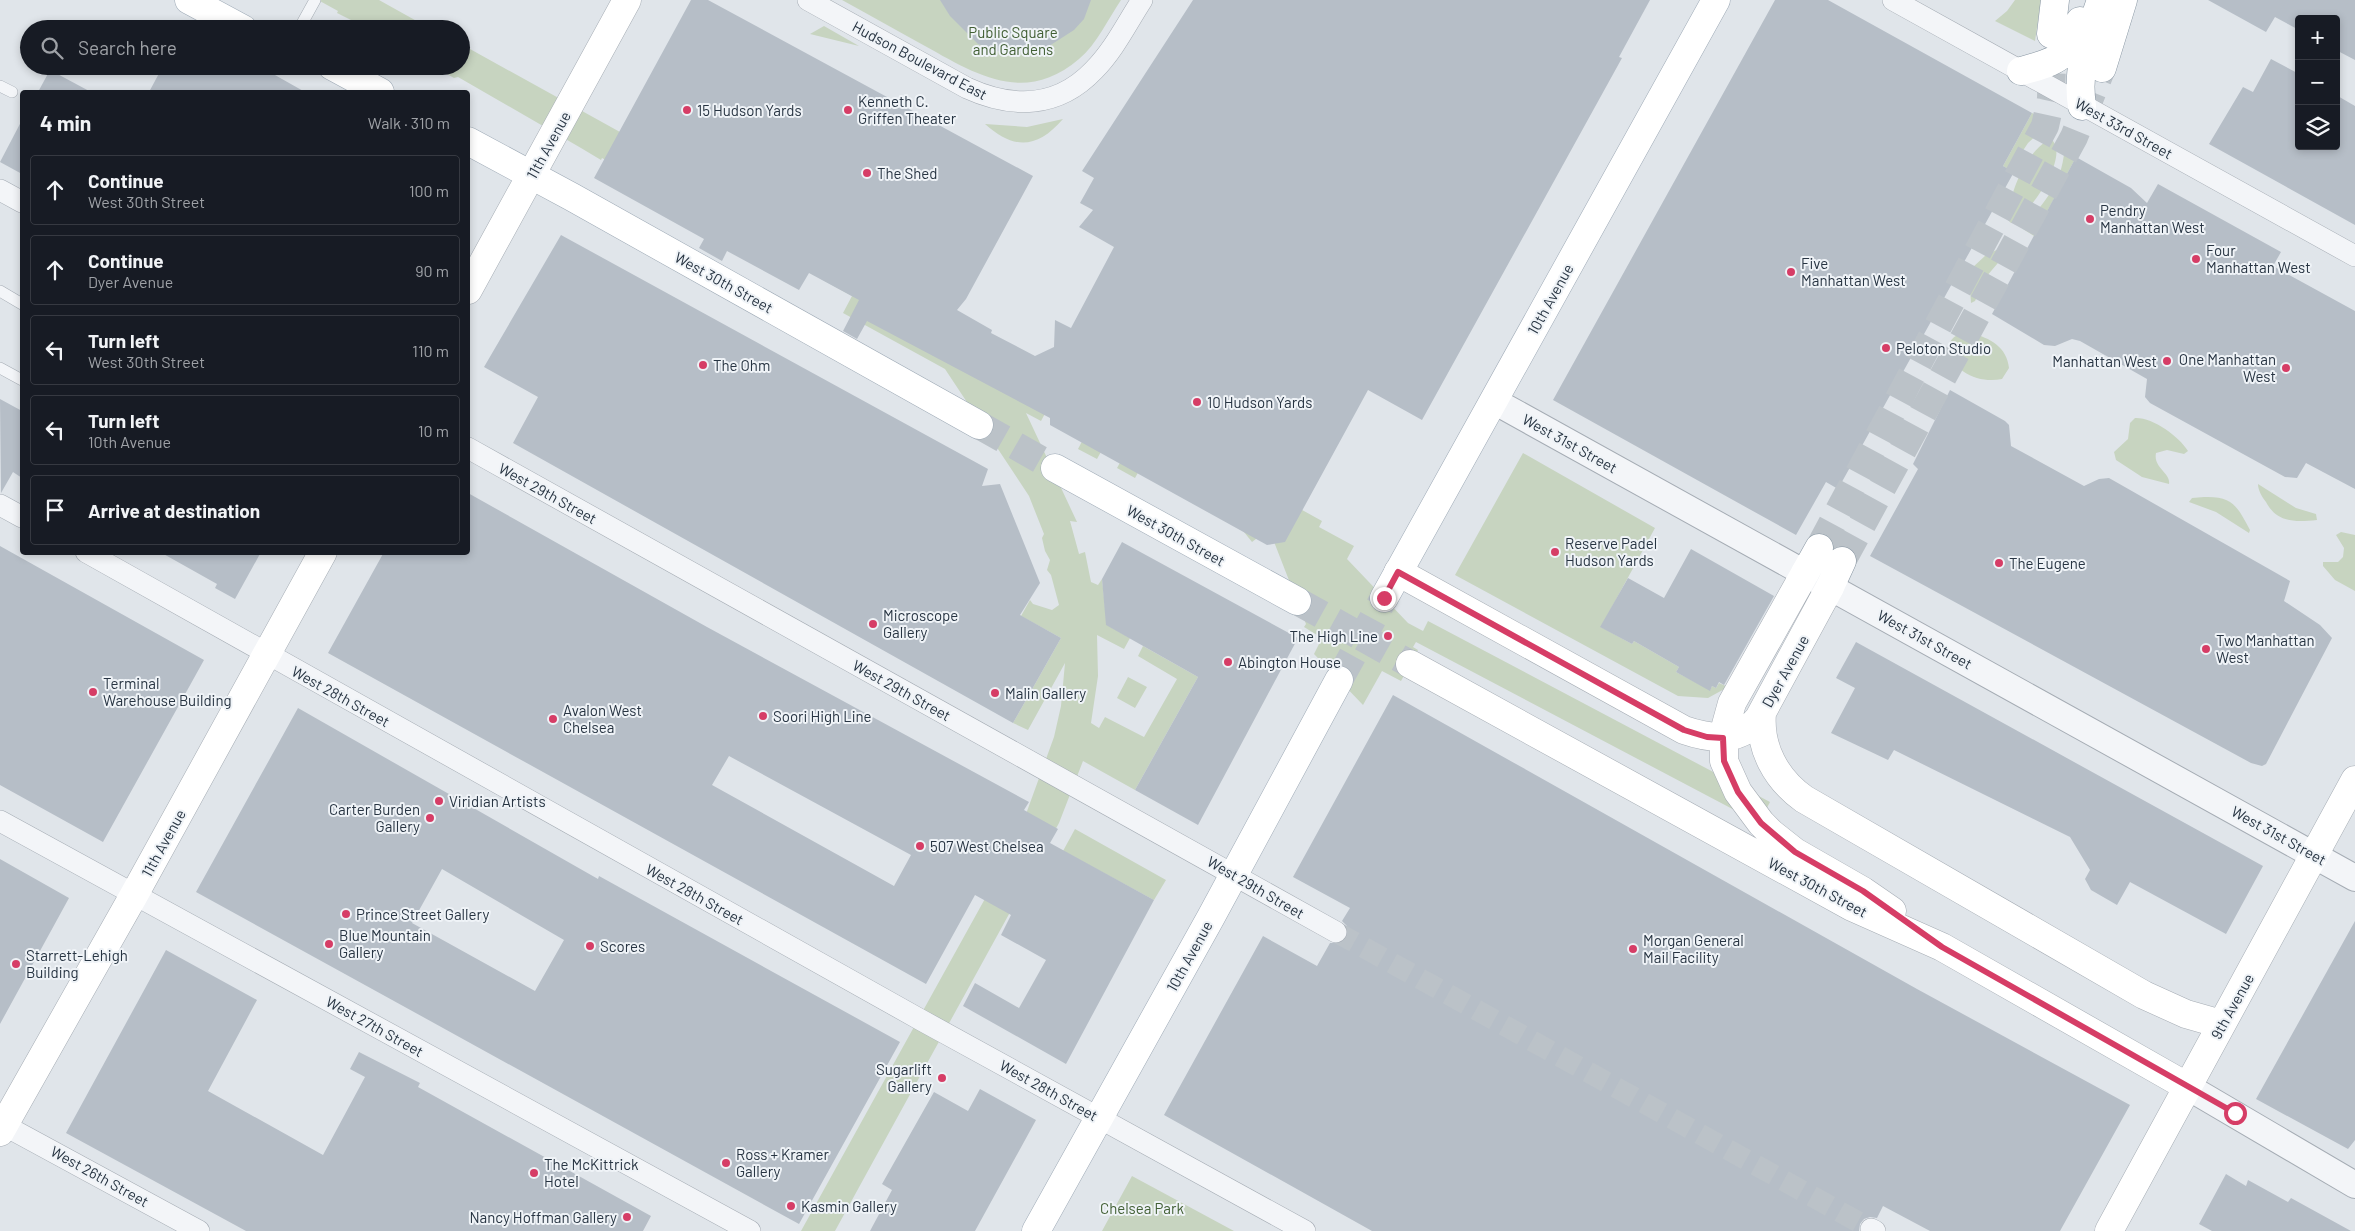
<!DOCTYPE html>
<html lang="en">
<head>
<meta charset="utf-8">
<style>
  body { margin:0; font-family:Barlow,sans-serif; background:#242831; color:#f1f3f6 }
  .controls { position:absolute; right:15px; top:15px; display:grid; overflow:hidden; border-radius:5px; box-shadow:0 2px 8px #0003 }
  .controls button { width:45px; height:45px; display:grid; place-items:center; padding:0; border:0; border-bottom:1px solid #363941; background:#171b24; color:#f1f3f6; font:25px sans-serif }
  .stop { position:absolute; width:15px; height:15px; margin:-11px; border:4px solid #d63d66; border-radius:50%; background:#fff }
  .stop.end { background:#d63d66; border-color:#fff; box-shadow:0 1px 5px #0008 }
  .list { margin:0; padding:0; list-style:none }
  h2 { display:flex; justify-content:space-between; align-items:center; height:65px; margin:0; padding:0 20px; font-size:21px }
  h2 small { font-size:16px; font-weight:400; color:#9ea1a6 }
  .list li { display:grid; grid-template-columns:32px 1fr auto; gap:15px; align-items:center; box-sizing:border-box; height:70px; margin:0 10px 10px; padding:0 10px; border:1px solid #363941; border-radius:5px }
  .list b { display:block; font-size:19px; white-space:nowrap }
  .list p { margin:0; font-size:16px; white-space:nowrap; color:#9ea1a6 }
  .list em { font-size:16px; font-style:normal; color:#9ea1a6 }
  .icon { flex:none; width:28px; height:28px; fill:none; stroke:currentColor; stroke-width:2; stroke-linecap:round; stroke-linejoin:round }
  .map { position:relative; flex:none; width:2355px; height:1231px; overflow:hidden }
  .search { position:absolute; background:#171b24; box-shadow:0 2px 8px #0003; left:20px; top:20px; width:450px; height:55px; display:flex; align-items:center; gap:12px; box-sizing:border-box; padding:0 18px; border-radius:28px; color:#9ea1a6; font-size:19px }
  .panel { position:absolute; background:#171b24; box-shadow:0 2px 8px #0003; left:20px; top:90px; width:450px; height:465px; border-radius:5px }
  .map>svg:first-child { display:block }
  .green { fill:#c7d4c0 }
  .building { fill:#b6bec7; fill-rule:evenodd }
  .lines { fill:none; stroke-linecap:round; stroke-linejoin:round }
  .minor-tunnel { stroke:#bbc2c8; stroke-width:21; stroke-dasharray:21 11; stroke-linecap:butt }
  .secondary-tunnel { stroke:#bbc2c8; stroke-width:28; stroke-dasharray:28 14; stroke-linecap:butt }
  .primary-tunnel { stroke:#bbc2c8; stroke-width:28; stroke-dasharray:28 14; stroke-linecap:butt }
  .motorway-tunnel { stroke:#bbc2c8; stroke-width:28; stroke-dasharray:28 14; stroke-linecap:butt }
  .service-casing { stroke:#a5acb4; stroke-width:12 }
  .minor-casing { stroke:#a5acb4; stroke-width:22 }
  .tertiary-casing { stroke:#a5acb4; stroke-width:28 }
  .secondary-casing { stroke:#a5acb4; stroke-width:29 }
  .primary-casing { stroke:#9eaab6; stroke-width:29 }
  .motorway-casing { stroke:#8694a1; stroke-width:29 }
  .service { stroke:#f3f5f8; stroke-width:11 }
  .minor { stroke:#f3f5f8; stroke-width:21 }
  .tertiary { stroke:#f3f5f8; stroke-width:26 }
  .secondary { stroke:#fff; stroke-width:28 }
  .primary { stroke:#fff; stroke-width:28 }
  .motorway { stroke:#fff; stroke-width:28 }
  .route { stroke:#d63d66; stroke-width:6 }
  .poi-dot { fill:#d63d66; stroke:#eff3f7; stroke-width:2 }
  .labels { text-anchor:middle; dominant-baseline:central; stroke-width:4; stroke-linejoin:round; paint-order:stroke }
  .park-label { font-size:15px; fill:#415f34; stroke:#eff3f7 }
  .street-label { font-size:15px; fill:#273442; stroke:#eff3f7 }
  .poi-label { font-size:15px; fill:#273442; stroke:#eff3f7; text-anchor:start }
</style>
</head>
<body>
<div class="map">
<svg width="2355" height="1231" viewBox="0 0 2355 1231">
  <rect width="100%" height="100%" fill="#e0e5ea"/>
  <!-- green -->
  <path class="green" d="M318 0H379L431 29H369L337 13 338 11Z
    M842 0H1121C1108 19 1097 44 1079 59 1025 105 977 75 925 46 897 31 870 15 842 0Z
    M2015 0H2041L2035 41 1995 21 2007 11Z
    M824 26 859 46 810 34Z
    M461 44 1322 521 1319 527 1354 546 1347 559 1408 623 1423 631 1428 621 1770 802 1759 823 1416 642 1413 647 1418 650 1401 681 1382 671 1363 705 1314 654 1322 638 1304 627 1306 624 1269 529 1252 542 1240 527 1145 460 1135 478 1117 468 1127 450 1108 439 1097 459 1078 449 1089 428 1049 406 1041 421 1026 413 1077 522 1070 521 1079 554 1085 552 1091 582 1098 585 1102 579 1107 625 1130 638 1124 649 1097 635 1098 676 1091 723 1099 728 1105 717 1144 737 1177 679 1138 656 1143 646 1198 677 1135 790 1083 761 1059 823 835 1231H801L997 877 1026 814 1054 737 1061 706 1065 663 1028 730 1013 723 1061 638 1021 616 1030 600 1033 604 1052 610 1059 605 1051 575 1047 570 1050 560 1045 551 1042 538 1044 534 1029 496 945 369 843 313 852 296 602 158 601 160 581 148 458 77 454 78 433 66H461Z
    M2032 113 2047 121 2048 125 2028 143 2010 170 2003 166Z
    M1063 119C1037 149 1014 150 985 124L1027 127Z
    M2069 134 2083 144 2034 236 2023 229C2048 196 2065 182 2065 137Z
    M2048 140 2053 141C2068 160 2030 210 2015 223H2011L2008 220C2009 193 2025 154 2048 140Z
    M2007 245 2010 246 2009 250 1986 277 1975 301 1971 303 1970 288 1972 268 1986 255Z
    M1971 333C1990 338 2007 347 2009 368L2002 379C1980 384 1951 372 1948 347 1952 335 1959 333 1971 333Z
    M2135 418C2152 417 2179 436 2188 451L2184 454 2167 450 2156 453C2153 468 2171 473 2169 484L2142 477 2116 460 2114 452 2128 439 2130 423Z
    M1523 453 1655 528 1601 627 1632 644 1634 641 1679 667 1676 672 1710 690 1712 686 1716 688 1719 683 1728 687 1708 698 1678 696 1455 575Z
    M2258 484 2296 508 2316 514 2317 520C2295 522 2277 523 2266 502 2262 497 2258 490 2258 484Z
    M2204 497C2233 496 2237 506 2250 530L2249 533 2216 512 2189 502 2192 498Z
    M2341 532 2355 535V591L2335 580 2323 566V562H2338L2343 557 2344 548 2336 535Z
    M1128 677 1147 687 1135 708 1117 698Z
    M1075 829 1166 880 1154 900 1063 851Z
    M1132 1176 1234 1231H1102Z"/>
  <!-- building -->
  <path class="building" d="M691 0H708L1033 176 966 299 957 310 992 330 991 333 1035 356 1054 347 1055 320 1071 328 1114 247 1079 227 1093 210 1080 203 1094 178 1082 171 1193 0H1650L1619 57 1622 58 1422 420 1368 390 1285 542 1267 545 1050 425V418L867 321 857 339 843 331 859 300 809 273 799 290 727 251 722 261 699 248 704 239 594 178Z
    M940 0H1091L1084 19 1074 30 1046 48 1028 52 997 51 978 44 950 16Z
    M1775 0H1828L2032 113 2003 166 2014 172 1838 489 1826 482 1796 535 1553 400Z
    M2208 0H2355V60L2336 50V19H2299V30L2275 17 2266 32Z
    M2271 59 2299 74V146H2336V95L2355 106V225L2209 144 2243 87 2253 92Z
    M163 66H259L305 92H149Z
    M50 70 91 92H38Z
    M22 120V174L0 162Z
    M2076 157 2131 188 2147 203 2158 184 2281 252 2273 266 2355 311V489L2306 463 2297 478 2285 477 2150 403 2145 397 2147 379 2080 341 2072 339 2055 346 2044 345 1992 314Z
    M561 235 988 469 982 486 1000 484 1040 583 1020 615 1061 638 1013 723 513 443 538 397 484 367Z
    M1950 390 2005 421 2009 425 2011 446 2084 486 2099 479 2109 478 2290 581 2284 601 2320 625 2332 638 2266 764 2262 766 2251 763 1870 556 1918 469 1913 464Z
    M0 399 22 411V478L13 472 1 493Z
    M468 493 707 627 1029 802 1024 810 1058 829 1050 843 1154 900 1066 1064 963 1006 975 983 1019 1008 1046 960 1001 935 1011 915 975 895 926 984 328 653 384 552H468ZM729 756 911 855 894 886 712 785Z
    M1122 542 1298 638 1198 825 1135 790 1198 677 1106 625 1102 579Z
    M0 546 204 660 103 842 0 785Z
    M1691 549 1774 596 1724 685 1719 682 1716 688 1712 686 1710 691 1676 672 1679 667 1634 641 1632 644 1600 627 1628 578 1664 598Z
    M160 552H261L235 599 215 588 217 584Z
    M1856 642 2263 866 2226 934 2130 882 2117 905 2091 890 2085 879 2090 870 2070 837 1894 750 1888 760 1831 733 1855 688 1836 678Z
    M1393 695 1917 989 2130 1105 2060 1231H1930L1883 1206 1877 1218 1870 1217 1864 1219 1860 1224 1859 1231H1372L1164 1115 1263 936 1317 966 1330 943H1342L1347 938V926L1342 921 1350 908 1293 877Z
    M298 708 598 879 599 876 900 1042 799 1224 196 892ZM442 869 564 940 535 991 412 923Z
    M0 859 69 898 0 1024Z
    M2355 921V1140L2348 1149 2256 1099Z
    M166 950 257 1000 208 1091 323 1155 365 1077 350 1069 359 1052 420 1083 418 1087 651 1216 643 1231H246L66 1133Z
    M980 1089 1036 1120 975 1231H870L892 1190 882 1184 934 1092 968 1111Z
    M2226 1174 2246 1186 2248 1180 2288 1202 2291 1198 2351 1231H2212L2199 1224Z"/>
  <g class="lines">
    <!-- minor-tunnel -->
    <path class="minor-tunnel" d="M1336 932 1871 1229"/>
    <!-- secondary-tunnel -->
    <path class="secondary-tunnel" d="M1362 637 1410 664"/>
    <!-- primary-tunnel -->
    <path class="primary-tunnel" d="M979 425 1055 468
      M1297 601 1362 637
      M1339 680 1384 598"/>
    <!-- motorway-tunnel -->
    <path class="motorway-tunnel" d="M1819 548 2045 126 2051 99 2052 63
      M1842 561 2074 137 2102 68"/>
    <!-- service casing -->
    <g class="service-casing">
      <path id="service" d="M299 29 315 0
        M0 86 12 92
        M0 291 22 304
        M0 368 22 380"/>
    </g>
    <!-- minor casing -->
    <g class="minor-casing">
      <path id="minor" d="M808 0 967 88C1013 109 1058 108 1094 70 1114 50 1127 23 1142 0
        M1893 0 2355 256
        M0 190 22 202
        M468 448 1336 932
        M0 505 22 517
        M86 552 921 1020 1305 1231
        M0 821 750 1231
        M0 1123 199 1231
        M1871 1229 1875 1231"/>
    </g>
    <!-- tertiary casing -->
    <g class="tertiary-casing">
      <path id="tertiary" d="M1494 401 2355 878
        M2188 1087 2355 1185"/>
    </g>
    <!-- secondary casing -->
    <g class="secondary-casing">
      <path id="secondary" d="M468 290 627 0
        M1398 572 1684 730C1710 739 1740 743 1759 718L1830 587
        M1805 573 1732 703 1724 732V761L1738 792 1761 823 1771 833 1795 852 1863 891 1892 911
        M1410 664 1852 907 1942 947 2188 1087
        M1762 713C1759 748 1776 779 1804 799L2144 995 2186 1014 2221 1024
        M0 1132 134 895 323 552
        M2109 1231 2355 780"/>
    </g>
    <!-- primary casing -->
    <g class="primary-casing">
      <path id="primary" d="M189 0 243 29
        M332 66 380 92
        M468 141 572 197 979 425
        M1055 468 1297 601
        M1384 598 1716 0
        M1036 1231 1211 917 1339 680"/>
    </g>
    <!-- motorway casing -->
    <g class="motorway-casing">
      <path id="motorway" d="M2051 34 2055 0
        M2102 68 2123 0
        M2021 71C2057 61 2068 59 2080 21
        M2082 106C2076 68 2089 36 2101 0
        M1805 573 1819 548
        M1830 587 1842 561"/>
    </g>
    <!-- service -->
    <use href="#service" class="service"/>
    <!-- minor -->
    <use href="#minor" class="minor"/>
    <!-- tertiary -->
    <use href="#tertiary" class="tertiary"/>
    <!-- secondary -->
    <use href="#secondary" class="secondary"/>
    <!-- primary -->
    <use href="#primary" class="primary"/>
    <!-- motorway -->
    <use href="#motorway" class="motorway"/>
  </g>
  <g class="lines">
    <!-- route -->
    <path class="route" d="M1384 598 1398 572 1684 730 1707 737 1723 738 1724 761 1738 792 1761 823 1795 852 1863 891 1942 947 2235 1113"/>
  </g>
  <!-- markers -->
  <g class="poi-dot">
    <circle cx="687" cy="110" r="5"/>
    <circle cx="848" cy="110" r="5"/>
    <circle cx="867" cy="173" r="5"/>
    <circle cx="2090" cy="219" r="5"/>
    <circle cx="2196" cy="259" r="5"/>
    <circle cx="1791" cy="272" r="5"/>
    <circle cx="1886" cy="348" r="5"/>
    <circle cx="2167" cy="361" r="5"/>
    <circle cx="703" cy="365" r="5"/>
    <circle cx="2286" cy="368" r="5"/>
    <circle cx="1197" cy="402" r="5"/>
    <circle cx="1555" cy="552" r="5"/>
    <circle cx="1999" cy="563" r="5"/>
    <circle cx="873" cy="624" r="5"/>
    <circle cx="1388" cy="636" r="5"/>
    <circle cx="2206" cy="649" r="5"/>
    <circle cx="1228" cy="662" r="5"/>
    <circle cx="93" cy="692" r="5"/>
    <circle cx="995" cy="693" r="5"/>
    <circle cx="763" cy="716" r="5"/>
    <circle cx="553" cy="719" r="5"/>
    <circle cx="439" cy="801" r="5"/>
    <circle cx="430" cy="818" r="5"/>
    <circle cx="920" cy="846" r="5"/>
    <circle cx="346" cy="914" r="5"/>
    <circle cx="329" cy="944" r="5"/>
    <circle cx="590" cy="946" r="5"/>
    <circle cx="1633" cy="949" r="5"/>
    <circle cx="16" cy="964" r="5"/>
    <circle cx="942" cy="1078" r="5"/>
    <circle cx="726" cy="1163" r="5"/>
    <circle cx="534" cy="1173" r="5"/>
    <circle cx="791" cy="1206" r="5"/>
    <circle cx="627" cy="1217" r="5"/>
  </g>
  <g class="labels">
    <!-- park labels -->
    <g class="park-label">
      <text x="1013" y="32">Public Square<tspan x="1013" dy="17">and Gardens</tspan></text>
      <text x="1142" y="1208">Chelsea Park</text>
    </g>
    <!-- street labels -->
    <g class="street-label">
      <text transform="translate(920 60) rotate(28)">Hudson Boulevard East</text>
      <text transform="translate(2124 128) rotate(29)">West 33rd Street</text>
      <text transform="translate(548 145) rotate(-61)">11th Avenue</text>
      <text transform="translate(724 282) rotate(29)">West 30th Street</text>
      <text transform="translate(1550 299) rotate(-61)">10th Avenue</text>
      <text transform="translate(1570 443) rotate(29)">West 31st Street</text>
      <text transform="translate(548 493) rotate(29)">West 29th Street</text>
      <text transform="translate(1176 535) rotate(29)">West 30th Street</text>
      <text transform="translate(1925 639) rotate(29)">West 31st Street</text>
      <text transform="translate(1785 671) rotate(-61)">Dyer Avenue</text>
      <text transform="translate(902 690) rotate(29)">West 29th Street</text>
      <text transform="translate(341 696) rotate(29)">West 28th Street</text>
      <text transform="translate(2279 835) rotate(29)">West 31st Street</text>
      <text transform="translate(163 843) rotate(-61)">11th Avenue</text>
      <text transform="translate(1256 887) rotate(30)">West 29th Street</text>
      <text transform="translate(1818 887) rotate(28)">West 30th Street</text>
      <text transform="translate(695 894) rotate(29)">West 28th Street</text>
      <text transform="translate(1189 956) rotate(-61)">10th Avenue</text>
      <text transform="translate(2232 1006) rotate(-61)">9th Avenue</text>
      <text transform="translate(375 1026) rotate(29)">West 27th Street</text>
      <text transform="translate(1049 1090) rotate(29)">West 28th Street</text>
      <text transform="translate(100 1176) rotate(29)">West 26th Street</text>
    </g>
    <!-- poi labels -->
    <g class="poi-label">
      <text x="858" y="101">Kenneth C.<tspan x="858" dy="17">Griffen Theater</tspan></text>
      <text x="697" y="110">15 Hudson Yards</text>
      <text x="877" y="173">The Shed</text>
      <text x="2100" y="210">Pendry<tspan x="2100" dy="17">Manhattan West</tspan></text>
      <text x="2206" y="250">Four<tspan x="2206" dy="17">Manhattan West</tspan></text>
      <text x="1801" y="263">Five<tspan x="1801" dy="17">Manhattan West</tspan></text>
      <text x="1896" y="348">Peloton Studio</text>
      <text x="2276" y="359" text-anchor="end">One Manhattan<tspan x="2276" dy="17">West</tspan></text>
      <text x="2157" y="361" text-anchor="end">Manhattan West</text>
      <text x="713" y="365">The Ohm</text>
      <text x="1207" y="402">10 Hudson Yards</text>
      <text x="1565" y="543">Reserve Padel<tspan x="1565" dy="17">Hudson Yards</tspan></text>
      <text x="2009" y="563">The Eugene</text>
      <text x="883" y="615">Microscope<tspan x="883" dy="17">Gallery</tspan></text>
      <text x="1378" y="636" text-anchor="end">The High Line</text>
      <text x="2216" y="640">Two Manhattan<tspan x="2216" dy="17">West</tspan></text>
      <text x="1238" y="662">Abington House</text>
      <text x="103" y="683">Terminal<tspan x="103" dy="17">Warehouse Building</tspan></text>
      <text x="1005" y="693">Malin Gallery</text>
      <text x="563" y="710">Avalon West<tspan x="563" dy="17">Chelsea</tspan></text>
      <text x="773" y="716">Soori High Line</text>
      <text x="449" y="801">Viridian Artists</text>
      <text x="420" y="809" text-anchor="end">Carter Burden<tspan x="420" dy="17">Gallery</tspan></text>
      <text x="930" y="846">507 West Chelsea</text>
      <text x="356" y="914">Prince Street Gallery</text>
      <text x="339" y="935">Blue Mountain<tspan x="339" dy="17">Gallery</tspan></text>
      <text x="1643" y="940">Morgan General<tspan x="1643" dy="17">Mail Facility</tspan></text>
      <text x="600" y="946">Scores</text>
      <text x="26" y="955">Starrett-Lehigh<tspan x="26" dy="17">Building</tspan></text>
      <text x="932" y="1069" text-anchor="end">Sugarlift<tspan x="932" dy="17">Gallery</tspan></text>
      <text x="736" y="1154">Ross + Kramer<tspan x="736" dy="17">Gallery</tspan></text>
      <text x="544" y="1164">The McKittrick<tspan x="544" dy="17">Hotel</tspan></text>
      <text x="801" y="1206">Kasmin Gallery</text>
      <text x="617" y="1217" text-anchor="end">Nancy Hoffman Gallery</text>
    </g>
  </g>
</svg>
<div class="controls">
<button>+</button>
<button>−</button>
<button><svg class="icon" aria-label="layers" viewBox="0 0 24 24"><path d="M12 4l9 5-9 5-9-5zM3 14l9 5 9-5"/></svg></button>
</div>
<div class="stop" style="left:2235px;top:1113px"></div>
<div class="stop end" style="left:1384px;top:598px"></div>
<div class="search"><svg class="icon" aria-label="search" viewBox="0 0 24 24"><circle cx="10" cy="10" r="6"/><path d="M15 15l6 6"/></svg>Search here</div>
<section class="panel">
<h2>4 min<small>Walk · 310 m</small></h2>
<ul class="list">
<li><svg class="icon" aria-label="ahead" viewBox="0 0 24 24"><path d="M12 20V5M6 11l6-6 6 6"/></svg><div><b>Continue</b><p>West 30th Street</p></div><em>100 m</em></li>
<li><svg class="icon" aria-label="ahead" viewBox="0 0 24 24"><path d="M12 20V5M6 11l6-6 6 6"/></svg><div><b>Continue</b><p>Dyer Avenue</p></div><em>90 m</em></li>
<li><svg class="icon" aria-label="left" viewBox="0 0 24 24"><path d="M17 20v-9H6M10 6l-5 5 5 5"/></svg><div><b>Turn left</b><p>West 30th Street</p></div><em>110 m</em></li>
<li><svg class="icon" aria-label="left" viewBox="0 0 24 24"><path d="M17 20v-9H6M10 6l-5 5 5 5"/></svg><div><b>Turn left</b><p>10th Avenue</p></div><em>10 m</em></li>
<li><svg class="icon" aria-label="arrive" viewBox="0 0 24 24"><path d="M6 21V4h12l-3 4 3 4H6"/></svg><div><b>Arrive at destination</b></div></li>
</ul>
</section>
</div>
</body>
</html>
